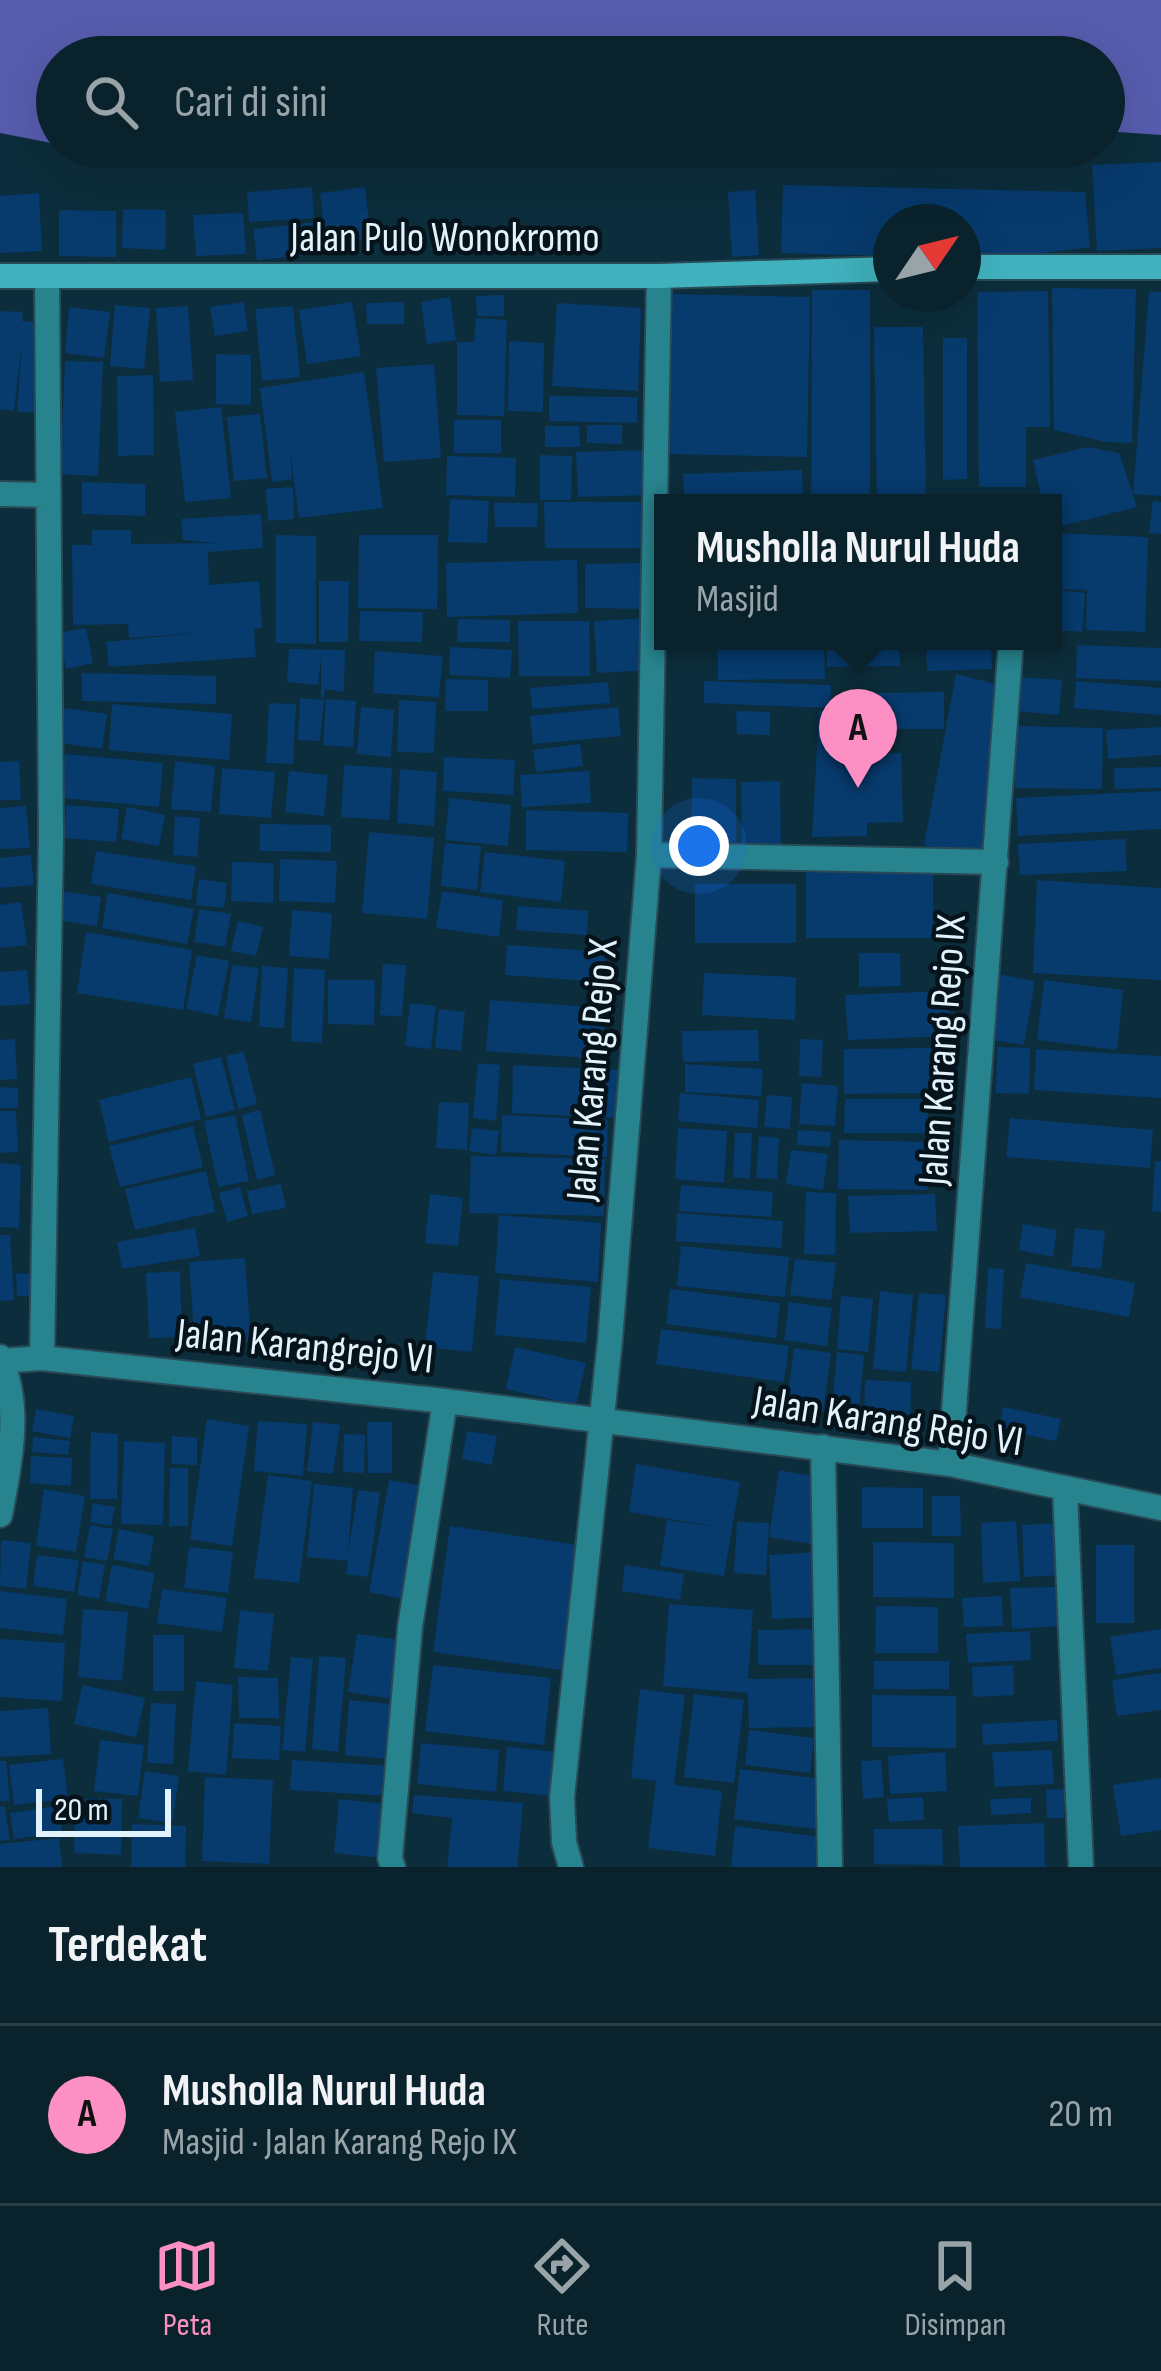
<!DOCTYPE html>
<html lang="id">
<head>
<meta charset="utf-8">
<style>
  body { margin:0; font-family:"Sofia Sans Condensed",sans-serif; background:#172f38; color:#f1f3f6 }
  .compass { position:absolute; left:873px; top:204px; width:108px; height:108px; border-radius:50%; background:#09222c; box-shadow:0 12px 48px #0002; rotate:55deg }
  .scale { position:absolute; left:36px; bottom:30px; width:135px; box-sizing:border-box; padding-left:12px; border:6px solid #e0f2fb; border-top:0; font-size:33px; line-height:42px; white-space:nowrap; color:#e0f2fb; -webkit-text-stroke:9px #07131a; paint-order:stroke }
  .you { position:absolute; left:699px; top:846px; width:42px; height:42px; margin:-30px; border:9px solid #fff; border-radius:50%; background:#1a73e8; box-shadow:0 0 0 18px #1a73e833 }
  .badge { display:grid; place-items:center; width:78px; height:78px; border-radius:50%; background:#fc8fc3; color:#111; font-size:39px; font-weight:700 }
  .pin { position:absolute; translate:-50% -99px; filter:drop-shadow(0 3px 6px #0008) }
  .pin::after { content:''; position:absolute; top:63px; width:42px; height:36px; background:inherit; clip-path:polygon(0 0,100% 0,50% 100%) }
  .popup { position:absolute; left:654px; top:494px; width:408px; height:156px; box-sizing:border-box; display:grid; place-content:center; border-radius:0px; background:#09222c; filter:drop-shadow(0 3px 9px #0005); font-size:39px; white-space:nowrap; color:#99a4a9 }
  .popup b { font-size:45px; color:#f1f3f6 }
  .popup::after { content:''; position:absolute; left:50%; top:100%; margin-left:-24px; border:24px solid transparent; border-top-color:#09222c }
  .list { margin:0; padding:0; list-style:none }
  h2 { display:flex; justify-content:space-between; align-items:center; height:156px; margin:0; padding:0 48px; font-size:51px }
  h2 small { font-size:39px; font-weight:400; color:#99a4a9 }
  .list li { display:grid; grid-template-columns:78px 1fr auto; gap:36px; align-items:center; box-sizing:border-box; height:180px; padding:0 48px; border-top:3px solid #293f48 }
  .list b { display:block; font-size:45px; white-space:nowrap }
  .list p { margin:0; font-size:39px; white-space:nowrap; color:#99a4a9 }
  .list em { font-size:39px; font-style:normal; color:#99a4a9 }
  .icon { flex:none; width:66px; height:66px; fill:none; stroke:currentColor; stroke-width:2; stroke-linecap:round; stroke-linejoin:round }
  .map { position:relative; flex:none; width:1161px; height:1867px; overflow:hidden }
  .search { position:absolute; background:#09222c; box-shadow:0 12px 48px #0002; left:36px; right:36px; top:36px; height:132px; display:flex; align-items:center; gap:30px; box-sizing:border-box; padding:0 42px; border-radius:66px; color:#99a4a9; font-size:45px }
  .sheet { height:336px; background:#09222c }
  nav { display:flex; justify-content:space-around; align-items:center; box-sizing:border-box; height:168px; border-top:3px solid #293f48; background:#09222c; font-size:33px; color:#99a4a9 }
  nav a { display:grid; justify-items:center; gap:6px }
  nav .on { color:#fc8fc3 }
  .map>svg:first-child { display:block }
  .water { fill:#575cae }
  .building { fill:#073a6d }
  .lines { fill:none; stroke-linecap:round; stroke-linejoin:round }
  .minor-casing { stroke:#2a4956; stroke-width:28 }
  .tertiary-casing { stroke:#2a4956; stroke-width:28 }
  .secondary-casing { stroke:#2a4956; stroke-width:28 }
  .minor { stroke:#27838d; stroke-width:24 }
  .tertiary { stroke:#27838d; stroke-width:24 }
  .secondary { stroke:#40b2be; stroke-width:24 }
  .labels { text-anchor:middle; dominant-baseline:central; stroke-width:9; stroke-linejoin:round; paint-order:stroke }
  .street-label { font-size:42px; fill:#e0f2fb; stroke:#07131a }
</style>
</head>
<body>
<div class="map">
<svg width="1161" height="1867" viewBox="0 0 1161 1867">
  <rect width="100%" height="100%" fill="#0c2d3b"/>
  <!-- water -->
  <path class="water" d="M0 0H1161V135L1104 131V57H57V144L0 133Z
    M71 147H404L280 155Z"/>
  <!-- building -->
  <path class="building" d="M1161 162V248L1097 251 1092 165Z
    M783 185 1085 192 1090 247 995 259 963 258V222H891V256L781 253Z
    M312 187 314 218 249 222 247 192Z
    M365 187 371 240 326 244 320 193Z
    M755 190 759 255 732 257 728 192Z
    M39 193 42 251 0 253V196Z
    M123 209 166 210 165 250 122 248Z
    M59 210 116 211V257L59 256Z
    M243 213 246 254 196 256 193 215Z
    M317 222 321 254 257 260 253 229Z
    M1052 288 1136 289 1132 443 1106 442 1054 430Z
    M812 290H870V503H811Z
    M1048 291 1050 427H1026V487H979L977 292Z
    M1149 291 1161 292V496L1133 494Z
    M672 294 810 297 807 457 670 454Z
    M504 295V316H477L476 296Z
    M450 297 456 340 427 344 421 302Z
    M244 302 248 331 215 336 210 307Z
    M352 302 361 356 307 364 299 310Z
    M404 302V324H367L366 303Z
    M557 303 641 308 638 391 552 386Z
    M115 305 150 308 144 369 110 366Z
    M188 306 193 380 160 382 156 308Z
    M293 306 300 377 262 381 255 309Z
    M69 307 110 312 104 358 65 353Z
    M0 311 23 312 22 321 46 323 40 413 17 412 22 341 14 411 0 409Z
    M476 318 507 320 504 416 457 415V342H474Z
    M874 327H923L926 503H877Z
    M943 338H967V479L943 480Z
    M509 341 544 343 543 412 508 411Z
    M216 354 251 355V405L216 404Z
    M65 361 103 362 98 476 60 474Z
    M434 364 441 458 384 462 376 368Z
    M364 372 383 508 299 518 290 453 292 479 272 482 260 388Z
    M153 375 154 455 118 456 117 376Z
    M549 396 637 397V423L549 421Z
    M221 407 231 498 185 502 175 412Z
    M260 414 267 478 234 481 227 417Z
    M454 420H501V453H454Z
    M587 425H622V444L587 443Z
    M545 426H579L580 447H545Z
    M1088 447 1119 453 1137 507 1053 528V503H1043L1033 460Z
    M649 450 652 495 578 497 576 452Z
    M540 455 572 456 571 500H540Z
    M447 456 516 458 515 497 446 495Z
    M802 470 803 503H684L683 474Z
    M82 482 145 484V516L82 514Z
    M293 487 294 519 268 521 266 489Z
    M1035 497V503H949V498Z
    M450 499 489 501 487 543 448 542Z
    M1153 501 1161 502V534L1149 533Z
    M544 502H647L648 548H545Z
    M494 503H538L537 527H495Z
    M261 514 263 548 208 552 209 585 259 581 262 628 254 629 256 657 109 667 106 642 197 633 129 638 128 624 73 625 72 545H92V530H131V544L218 543 183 540 181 519Z
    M1053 533 1148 537 1145 632 1086 630 1087 590 1053 589Z
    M276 535 316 536V644L276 643Z
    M359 535H438L437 609 358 608Z
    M577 560 578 613 447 617 446 563Z
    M647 563V609L585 608V564Z
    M319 581H349L348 642H319Z
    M1053 590 1085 593 1082 632 1053 630Z
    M360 611 423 612 422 642 359 641Z
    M648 618 651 670 597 673 594 621Z
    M458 619 510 620V642H457Z
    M518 621H589L590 676H519Z
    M86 628 93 663 66 669 59 633Z
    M718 641H824L825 679 718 680Z
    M827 641H899L900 666 827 667Z
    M926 641H991L992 669 927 671Z
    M1077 645 1161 648V681L1076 678Z
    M450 647 512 650 510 678 449 675Z
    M289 649 345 650 344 692 325 689 324 698H321V657L318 685 287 682Z
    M375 651 443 656 439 697 373 693Z
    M82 673 216 676V704L82 701Z
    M956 674 1004 686 983 857 924 845Z
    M1019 677 1062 680 1059 715 1016 711Z
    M446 679 488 680V711H445Z
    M704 681 831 685 830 708 704 703Z
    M1076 681 1161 688V715L1074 708Z
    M608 682 610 703 532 709 530 688Z
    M944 692V729H871L870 693Z
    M300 698 324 700 320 741 298 740Z
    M326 699 356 701 353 747 323 745Z
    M399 700 436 702 434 753 397 752Z
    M269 703 296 704 293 764 266 763Z
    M112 704 232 714 229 760 109 750Z
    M361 707 394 710 391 757 357 754Z
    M618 707 621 736 533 744 530 716Z
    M65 708 107 714 102 749 60 743Z
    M864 710 865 753H901L903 822 867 823V836L812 837 819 711Z
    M736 711 770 712V735L737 734Z
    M1015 726 1103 728 1102 789 1015 788Z
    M1161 727V755L1108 759 1106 730Z
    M580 744 583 766 536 772 533 750Z
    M65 754 163 763 159 807 61 798Z
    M444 757 515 760 513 795 443 791Z
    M19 761 21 800H0V762Z
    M175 761 215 766 211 812 171 809Z
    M344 765 392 768 389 820 341 817Z
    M1161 767V788L1115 789 1114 768Z
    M222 768 275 772 271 818 219 814Z
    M400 769 437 772 434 826 397 823Z
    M289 771 328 775 324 816 285 812Z
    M589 771 591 803 522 807 520 775Z
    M692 778 736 779V842H691Z
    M780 781 781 845 742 846 741 782Z
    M1161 791V829L1018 836 1016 798Z
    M449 798 511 805 508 846 445 840Z
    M66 805 119 809 116 842 64 838Z
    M26 806 30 848 0 849V808Z
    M127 807 165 815 159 846 121 839Z
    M526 810 628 813 627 852 526 850Z
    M175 816 200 818 197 857 173 855Z
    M260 824 331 825V852L260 851Z
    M369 832 434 838 427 919 362 913Z
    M1125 839 1127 871 1020 875 1018 844Z
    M445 843 481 846 477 890 441 886Z
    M96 851 196 866 191 900 91 884Z
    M485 852 565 861 561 902 480 892Z
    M31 855 34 885 0 888V858Z
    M280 859 337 861 335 903 279 901Z
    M232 862 274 863 273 903 231 901Z
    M806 871 933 872V938H806Z
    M199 879 227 883 224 908 196 905Z
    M1037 880 1161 888V980L1033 973Z
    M695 884H796V943H695Z
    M60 891 101 897 97 926 56 920Z
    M442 891 503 900 499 937 436 928Z
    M108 893 194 909 187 944 102 928Z
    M21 902 27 945 0 948V905Z
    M518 906 588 911 587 935 516 930Z
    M199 909 231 914 225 947 194 942Z
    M292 910 332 913 329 959 289 956Z
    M238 921 263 927 256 956 231 951Z
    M86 932 192 950 183 1010 77 993Z
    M507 945 606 952 604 982 505 975Z
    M859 953H900L901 986 859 987Z
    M197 955 229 961 218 1016 186 1009Z
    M383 964 406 965 402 1017 380 1015Z
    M232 965 259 968 251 1022 224 1018Z
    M262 966 288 968 284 1028 259 1027Z
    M294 968 325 970 322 1043 291 1041Z
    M27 970 30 1004 0 1006V972Z
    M704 973 796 977 795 1020 702 1015Z
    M997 974 1035 981 1024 1045 987 1039Z
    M328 980H375L374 1025 328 1024Z
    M1044 980 1123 990 1117 1050 1037 1040Z
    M948 991 951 1036 848 1040 845 995Z
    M490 1000 605 1008 602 1059 486 1051Z
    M410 1003 436 1006 431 1049 405 1046Z
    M439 1009 465 1012 461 1051 435 1048Z
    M758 1030 759 1061 683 1062 682 1031Z
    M15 1039 17 1079 0 1080V1040Z
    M800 1039 823 1040 821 1077 799 1076Z
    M997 1047 1030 1048 1029 1094 996 1093Z
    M933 1048V1093L844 1094V1049Z
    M1036 1049 1161 1056V1098L1034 1090Z
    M244 1052 257 1104 238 1109 226 1056Z
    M221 1057 235 1110 206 1117 193 1064Z
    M478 1063 500 1065 496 1121 473 1118Z
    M685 1064 763 1069 761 1096 685 1092Z
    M513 1065 619 1070 618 1118 512 1113Z
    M191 1077 201 1119 109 1142 99 1100Z
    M802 1083 838 1086 835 1126 799 1124Z
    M0 1087 18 1088V1108H0Z
    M680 1093 759 1100 757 1128 678 1121Z
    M767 1095 792 1097 790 1129 764 1127Z
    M845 1099H928V1133H844Z
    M439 1102 469 1103 467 1150 436 1148Z
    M260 1110 275 1175 257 1180 242 1115Z
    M0 1111H16L18 1152 0 1153Z
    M235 1115 249 1181 218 1187 204 1121Z
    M502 1115 608 1120 607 1157 501 1152Z
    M1010 1118 1153 1130 1150 1168 1006 1157Z
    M193 1126 203 1167 120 1187 109 1146Z
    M472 1128 499 1131 496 1155 469 1151Z
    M678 1128 727 1131 724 1183 675 1179Z
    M798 1130 831 1132 830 1147 797 1145Z
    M735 1133H752L750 1179 733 1177Z
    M759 1136 779 1138 777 1179 756 1178Z
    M839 1140 929 1142 928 1190 838 1189Z
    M791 1150 828 1154 823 1190 786 1184Z
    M471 1156 605 1159 604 1216 469 1213Z
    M1155 1161H1161V1212L1152 1211Z
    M0 1163 21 1165 19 1228 0 1227Z
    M206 1171 215 1212 135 1230 125 1189Z
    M281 1184 286 1208 252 1214 247 1191Z
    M681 1185 773 1192 771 1217 679 1211Z
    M240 1187 248 1216 227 1222 219 1193Z
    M806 1192 836 1193 835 1255 804 1254Z
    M430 1194 463 1198 458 1246 425 1243Z
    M935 1194 937 1231 850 1233 848 1196Z
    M677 1213 783 1221 781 1248 676 1241Z
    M499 1215 601 1223 598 1282 495 1273Z
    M1023 1224 1057 1230 1053 1257 1019 1250Z
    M195 1228 200 1256 122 1269 117 1242Z
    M1075 1228 1105 1231 1101 1269 1071 1266Z
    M0 1235H10L14 1300 0 1301Z
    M681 1246 789 1257 785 1297 677 1286Z
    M245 1258 251 1342 195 1347 189 1262Z
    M795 1259 836 1263 831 1300 790 1295Z
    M1026 1263 1135 1283 1129 1317 1020 1297Z
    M988 1268 1004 1269 1001 1329 985 1328Z
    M180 1271 182 1337 149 1338 146 1273Z
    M433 1272 479 1276 472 1352 425 1347Z
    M40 1273 41 1296H17L16 1274Z
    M500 1279 591 1287 586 1343 495 1335Z
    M670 1289 780 1303 776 1338 666 1324Z
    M880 1291 913 1295 906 1372 873 1369Z
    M919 1293 946 1295 939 1372 911 1369Z
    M841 1296 873 1299 868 1352 837 1349Z
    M789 1302 832 1308 827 1346 784 1340Z
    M661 1329 789 1346 784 1382 656 1364Z
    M515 1347 586 1363 576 1405 506 1389Z
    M794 1348 831 1353 823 1412 786 1408Z
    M837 1352 864 1355 859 1410 832 1407Z
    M865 1380 911 1382 910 1435 864 1433Z
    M1003 1407 1061 1419 1056 1441 999 1429Z
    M36 1409 74 1416 70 1438 32 1431Z
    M207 1419 249 1426 232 1546 190 1539Z
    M258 1421 307 1424 303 1476 254 1471Z
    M313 1422 340 1425 333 1474 307 1471Z
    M367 1422H392V1473H368Z
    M467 1431 497 1436 492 1465 462 1459Z
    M91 1432 118 1434 117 1499H90Z
    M344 1434 365 1435 364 1473 343 1472Z
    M172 1436 197 1438V1465L171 1464Z
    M33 1437 70 1441 68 1455 32 1452Z
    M124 1441 165 1443 163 1525 121 1524Z
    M31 1456 72 1458 71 1486 30 1483Z
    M636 1464 740 1482 724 1576 660 1566 667 1520 725 1528 629 1512Z
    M170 1468H188V1526H169Z
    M779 1470 823 1478 813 1544 769 1537Z
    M268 1475 312 1481 299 1583 254 1578Z
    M389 1480 428 1487 408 1600 369 1592Z
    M314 1484 353 1488 348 1553 358 1490 380 1493 368 1577 346 1574 348 1561 307 1557Z
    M862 1487 923 1488V1528H862Z
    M44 1489 85 1496 76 1552 36 1546Z
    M932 1496H960L961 1536H932Z
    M93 1503 115 1507 111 1526 90 1522Z
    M1016 1521 1020 1581 983 1583 981 1523Z
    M737 1522 769 1523 766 1575 734 1573Z
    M1062 1523 1065 1575 1024 1577 1022 1525Z
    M90 1525 113 1529 107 1561 84 1557Z
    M450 1526 579 1545 562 1670 433 1652Z
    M119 1529 154 1536 149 1566 113 1559Z
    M1 1540 31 1543 26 1589 0 1586Z
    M873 1542 954 1543V1598L873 1597Z
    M1096 1545H1134V1623H1096Z
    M189 1547 233 1552 228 1593 184 1588Z
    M820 1552 823 1617 772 1619 769 1555Z
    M37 1555 79 1560 74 1592 33 1586Z
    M83 1561 105 1565 99 1599 77 1595Z
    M112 1565 155 1573 148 1609 105 1601Z
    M625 1565 684 1574 680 1600 622 1591Z
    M1056 1587 1058 1626 1012 1629 1010 1588Z
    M162 1589 227 1598 222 1632 157 1623Z
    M0 1591 67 1599 63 1635 0 1628Z
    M1002 1596 1003 1626 964 1627 962 1598Z
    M669 1604 753 1610 748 1679 827 1678V1727L749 1728 748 1693 663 1686Z
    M876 1606 938 1607V1653H875Z
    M83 1609 128 1612 122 1681 78 1677Z
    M240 1610 274 1614 268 1671 234 1668Z
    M824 1629 825 1665H758V1630Z
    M1161 1629V1668L1116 1675 1110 1637Z
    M1030 1631 1031 1660 968 1663 966 1634Z
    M357 1634 401 1640 393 1699 348 1692Z
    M153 1635H184V1691H153Z
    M0 1639 65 1643 62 1701 0 1697Z
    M319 1656 346 1658 338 1752 312 1749Z
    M291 1657 313 1659 305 1752 282 1750Z
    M874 1661H949V1689H874Z
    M433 1665 551 1678 544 1745 425 1731Z
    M1013 1665 1014 1695 973 1697 972 1667Z
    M1161 1673V1710L1117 1716 1112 1680Z
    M238 1677 278 1678 279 1718H239Z
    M196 1681 233 1685 226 1775 188 1771Z
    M82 1685 145 1698 136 1737 74 1724Z
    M640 1689 685 1695 674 1785 722 1791 715 1856 648 1848 656 1781 631 1778Z
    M694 1694 744 1700 734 1783 684 1777Z
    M872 1695 956 1696V1748L872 1747Z
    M349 1700 402 1705 398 1760 345 1755Z
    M151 1703 176 1704 173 1764 147 1763Z
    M48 1708 51 1754 0 1757V1711Z
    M1057 1720 1058 1741 983 1745 982 1724Z
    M234 1723 281 1726 279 1760 232 1758Z
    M749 1730 814 1738 810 1773 745 1765Z
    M100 1740 144 1745 138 1796 94 1791Z
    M421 1743 499 1750 496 1792 417 1784Z
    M507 1747 557 1752 552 1796 503 1791Z
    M1052 1750 1054 1784 995 1787 992 1752Z
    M945 1752 947 1791 890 1794 888 1756Z
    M63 1759 68 1799 14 1805 9 1765Z
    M292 1760 392 1766 391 1796 290 1790Z
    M881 1760 884 1797 863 1799 861 1761Z
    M0 1761H6L10 1801H0Z
    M740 1769 821 1779 815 1829 734 1819Z
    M145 1771 179 1776 172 1823 138 1818Z
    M205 1777 273 1780 269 1864 202 1861Z
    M1161 1778V1830L1121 1836 1113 1785Z
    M1064 1789V1818H1047L1046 1790Z
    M414 1795 523 1803 517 1867H447L452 1818 412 1813Z
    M923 1797 924 1820 889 1822 887 1799Z
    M1031 1798V1813L991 1815 990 1799Z
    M75 1799H122L121 1855 74 1853Z
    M339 1799 386 1804 381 1858 334 1853Z
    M5 1806 10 1840 0 1841V1807Z
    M59 1806 62 1832 14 1839 10 1813Z
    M1044 1823 1045 1867H960L958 1826Z
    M132 1824 186 1826 185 1867H131Z
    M735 1826 820 1837 817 1867H731Z
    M874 1829H942L943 1865 874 1864Z
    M59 1838 62 1867H0V1844Z"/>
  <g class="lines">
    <!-- minor casing -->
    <g class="minor-casing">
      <path id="minor" d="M0 494 48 495
        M649 855 996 862
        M0 1357C22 1407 10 1463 0 1515
        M42 1358 51 837 47 278
        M0 1361 42 1358 445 1401 950 1464 1161 1508
        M823 1447 830 1867
        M950 1464 1011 641
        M1065 1491 1081 1867
        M393 1867 390 1858 410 1627 445 1401"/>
    </g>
    <!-- tertiary casing -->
    <g class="tertiary-casing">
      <path id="tertiary" d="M571 1867 564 1842 562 1797 610 1340 649 855 659 276"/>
    </g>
    <!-- secondary casing -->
    <g class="secondary-casing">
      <path id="secondary" d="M963 267H1161
        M0 276H659L891 269"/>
    </g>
    <!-- minor -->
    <use href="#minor" class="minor"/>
    <!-- tertiary -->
    <use href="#tertiary" class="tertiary"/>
    <!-- secondary -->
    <use href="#secondary" class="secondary"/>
  </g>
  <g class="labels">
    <!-- street labels -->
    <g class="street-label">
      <text x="445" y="238">Jalan Pulo Wonokromo</text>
      <text transform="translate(943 1050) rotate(-86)">Jalan Karang Rejo IX</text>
      <text transform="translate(593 1070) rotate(-85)">Jalan Karang Rejo X</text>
      <text transform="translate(305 1347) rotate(6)">Jalan Karangrejo VI</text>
      <text transform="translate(888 1422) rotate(9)">Jalan Karang Rejo VI</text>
    </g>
  </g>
</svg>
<svg class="compass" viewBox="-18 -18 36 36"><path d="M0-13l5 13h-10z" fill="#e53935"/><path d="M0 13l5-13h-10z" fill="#99a4a9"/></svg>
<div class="scale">20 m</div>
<div class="you"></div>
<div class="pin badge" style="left:858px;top:788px">A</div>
<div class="popup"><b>Musholla Nurul Huda</b>Masjid</div>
<div class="search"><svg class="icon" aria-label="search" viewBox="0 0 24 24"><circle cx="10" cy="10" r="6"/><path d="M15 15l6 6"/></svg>Cari di sini</div>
</div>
<section class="sheet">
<h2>Terdekat<small></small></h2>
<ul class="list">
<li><span class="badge">A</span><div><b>Musholla Nurul Huda</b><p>Masjid · Jalan Karang Rejo IX</p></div><em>20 m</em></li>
</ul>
</section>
<nav>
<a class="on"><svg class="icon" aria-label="map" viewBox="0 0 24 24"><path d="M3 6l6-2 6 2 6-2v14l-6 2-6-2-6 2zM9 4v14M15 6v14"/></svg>Peta</a>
<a><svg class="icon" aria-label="directions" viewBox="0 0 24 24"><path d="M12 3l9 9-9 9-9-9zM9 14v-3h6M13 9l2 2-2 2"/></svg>Rute</a>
<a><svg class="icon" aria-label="saved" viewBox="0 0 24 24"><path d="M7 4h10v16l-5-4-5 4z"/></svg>Disimpan</a>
</nav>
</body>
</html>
